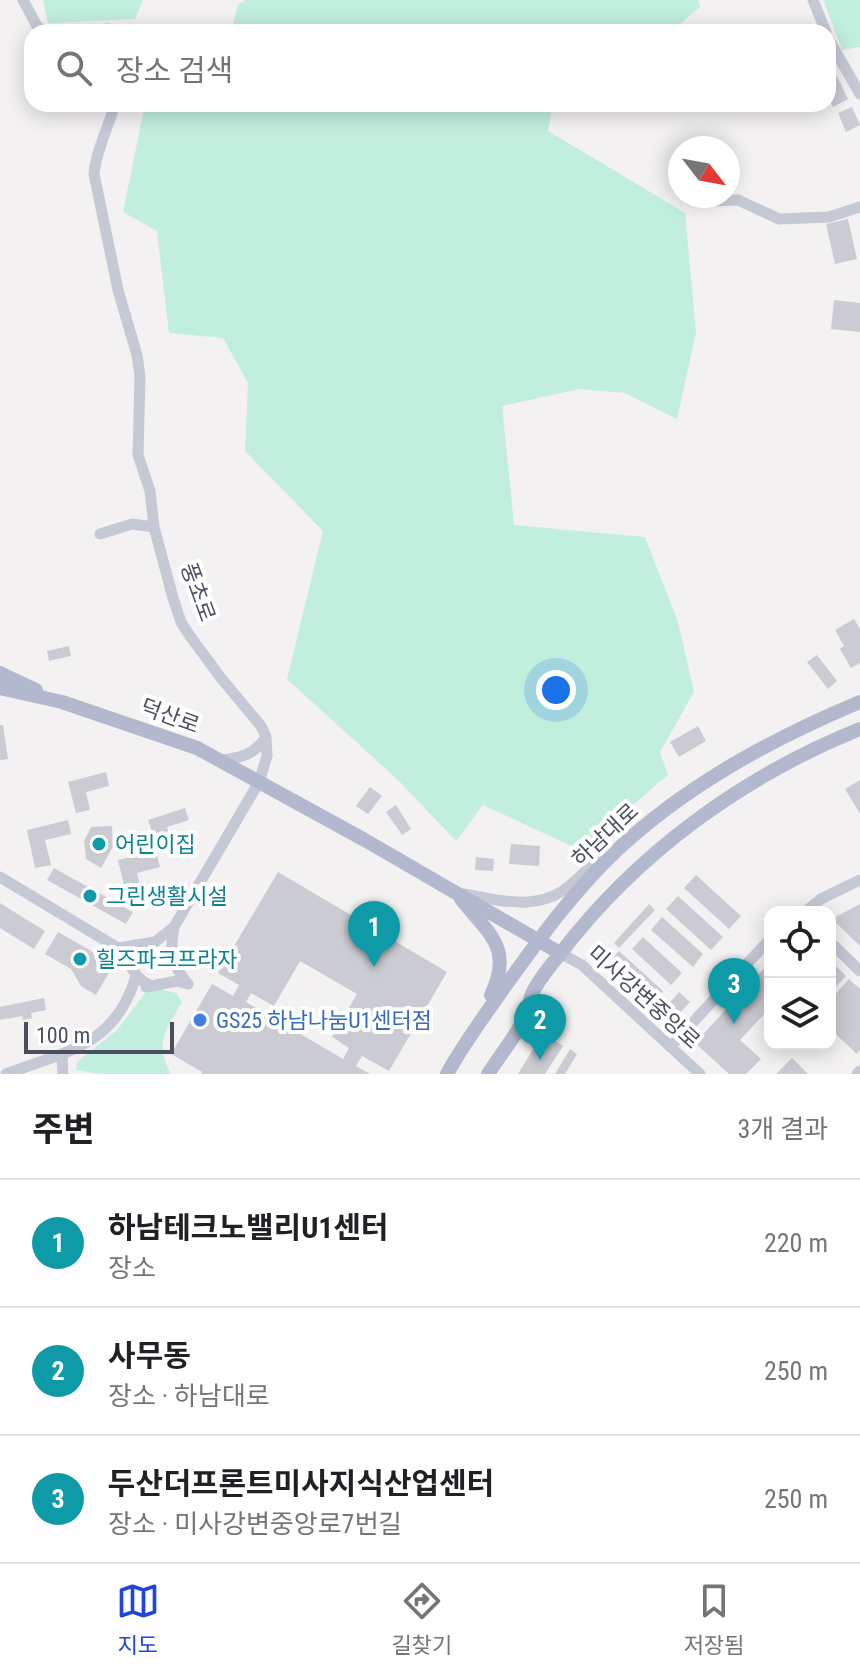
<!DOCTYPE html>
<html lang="ko">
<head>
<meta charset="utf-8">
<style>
  body { margin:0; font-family:"Roboto Condensed","Noto Sans KR",sans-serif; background:#f2f2f2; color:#202124 }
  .controls { position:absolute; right:24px; bottom:24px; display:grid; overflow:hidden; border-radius:16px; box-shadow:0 4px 20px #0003 }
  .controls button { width:72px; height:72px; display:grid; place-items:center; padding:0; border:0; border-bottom:2px solid #e0e0e0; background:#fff; color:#202124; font:40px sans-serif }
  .compass { position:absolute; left:668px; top:136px; width:72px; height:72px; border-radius:50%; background:#fff; box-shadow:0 4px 20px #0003; rotate:121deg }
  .scale { position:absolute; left:24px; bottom:20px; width:150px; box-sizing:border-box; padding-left:8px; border:4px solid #494f5e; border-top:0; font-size:22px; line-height:28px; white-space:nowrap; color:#494f5e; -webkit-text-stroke:6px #fff; paint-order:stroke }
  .you { position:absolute; left:556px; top:690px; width:28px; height:28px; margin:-20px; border:6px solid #fff; border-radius:50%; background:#1a73e8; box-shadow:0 0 0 12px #1a73e833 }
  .badge { display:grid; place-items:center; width:52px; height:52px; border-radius:50%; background:#2045de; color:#fff; font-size:26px; font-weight:700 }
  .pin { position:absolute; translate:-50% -66px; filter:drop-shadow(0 2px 4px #0008) }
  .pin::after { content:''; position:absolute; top:42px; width:28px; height:24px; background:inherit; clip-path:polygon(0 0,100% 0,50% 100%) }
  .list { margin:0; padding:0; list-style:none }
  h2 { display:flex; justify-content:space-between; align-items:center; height:104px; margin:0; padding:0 32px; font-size:34px }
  h2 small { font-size:26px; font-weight:400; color:#757577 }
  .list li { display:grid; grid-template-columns:52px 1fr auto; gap:24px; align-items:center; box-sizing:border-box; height:128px; padding:0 32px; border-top:2px solid #e0e0e0 }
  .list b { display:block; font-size:30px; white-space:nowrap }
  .list p { margin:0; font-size:26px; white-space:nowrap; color:#757577 }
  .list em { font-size:26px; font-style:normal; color:#757577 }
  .icon { flex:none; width:44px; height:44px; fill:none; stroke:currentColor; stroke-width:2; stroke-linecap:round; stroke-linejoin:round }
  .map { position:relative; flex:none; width:860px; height:1074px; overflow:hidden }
  .search { position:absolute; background:#fff; box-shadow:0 4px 20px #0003; left:24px; right:24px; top:24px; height:88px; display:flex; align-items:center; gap:20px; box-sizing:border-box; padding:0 28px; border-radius:24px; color:#757577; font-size:30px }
  .sheet { height:488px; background:#fff }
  nav { display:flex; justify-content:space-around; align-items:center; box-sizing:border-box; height:112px; border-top:2px solid #e0e0e0; background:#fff; font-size:22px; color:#757577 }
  nav a { display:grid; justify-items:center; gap:4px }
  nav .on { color:#2045de }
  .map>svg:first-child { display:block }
  .green { fill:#c2eede }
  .building { fill:#cbccd3; fill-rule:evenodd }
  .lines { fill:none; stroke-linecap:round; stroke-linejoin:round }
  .minor { stroke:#c5c9d5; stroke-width:11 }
  .major { stroke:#b2b9ce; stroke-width:14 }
  .culture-dot { fill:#0f9aa8; stroke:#fff; stroke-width:3 }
  .shop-dot { fill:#3f7fe0; stroke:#fff; stroke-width:3 }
  .labels { text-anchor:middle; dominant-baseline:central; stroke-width:8; stroke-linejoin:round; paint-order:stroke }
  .street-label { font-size:22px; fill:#494f5e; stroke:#fff }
  .culture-label { font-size:22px; fill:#0d838f; stroke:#fff; text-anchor:start }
  .shop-label { font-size:22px; fill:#366cbe; stroke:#fff; text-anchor:start }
</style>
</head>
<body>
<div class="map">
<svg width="860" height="1074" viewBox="0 0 860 1074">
  <rect width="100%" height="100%" fill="#f3f1f1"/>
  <!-- green -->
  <path class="green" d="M43 0H143L135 19 48 23Z
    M246 0H698L700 7 671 32H231L238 5Z
    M823 0H860V47L842 50Z
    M145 104H553L548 131 685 213 696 333 677 419 625 393 579 389 502 406 514 525 645 537 678 622 694 692 660 752 668 775 580 850 483 805 456 841 398 780 287 679 323 531 245 451 248 383 223 338 169 333 157 231 123 212Z
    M159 989 176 993 182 1002C166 1030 154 1043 171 1074H101L76 1070 77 1062 117 1030 146 992Z"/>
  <!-- building -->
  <path class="building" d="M837 76 848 99 833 107 828 96V80Z
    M852 107 860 125 846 132 838 113Z
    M848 219 857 259 835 264 826 224Z
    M834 300 860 303V332L831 329Z
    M854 619 860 629V663L851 668 840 649 844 646 835 630Z
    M69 646 71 656 49 661 47 651Z
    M817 655 837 681 828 689 807 662Z
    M0 725H3L8 759 0 760Z
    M698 726 706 741 679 757 670 742Z
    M106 772 109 786 86 792 90 810 76 813 68 782Z
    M860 780V814L845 789Z
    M370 787 382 796 368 814 356 806Z
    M396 805 411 829 402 835 386 812Z
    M185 808 189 820 167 827 173 845 158 850 148 820Z
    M68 820 71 834 45 840 51 865 35 868 27 830Z
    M112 826 113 847 101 868 86 859 84 841 91 827Z
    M511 844 540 846 539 866 509 864Z
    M156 851 160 867 137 873 143 899 128 902 118 860Z
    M476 857 494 859 493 871 475 870Z
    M54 868 133 912 126 924 47 880Z
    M278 872 447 972 389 1071 362 1056 356 1066 370 1074H201L202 1072 171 1054 212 984 233 996 239 985 218 973ZM300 961 357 994 332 1037 349 1048 343 1059 246 1002 251 993 274 1006Z
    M696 875 741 916 729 929 684 888Z
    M678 896 723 937 711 950 666 909Z
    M0 903 45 931 34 949 0 928Z
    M649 904 655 910 619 948 614 943Z
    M860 904V946L832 919Z
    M662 917 703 954 693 967 651 930Z
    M58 932 114 964 96 995 81 986 71 969 45 954Z
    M643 937 682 973 671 985 632 949Z
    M619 951 663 991 657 998 613 957Z
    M830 960 846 976 830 993Z
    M770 962V1008L740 1040 761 1059 746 1074H729L695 1043Z
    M849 979 860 989V1050L857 1054 830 1029V1000Z
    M679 992 690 1002 679 1014 671 1013 665 1008Z
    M44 998 46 1010 31 1013 32 1018 23 1020 22 1016 0 1020V1007Z
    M543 1033 563 1046 545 1074H518Z
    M570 1049 577 1054 565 1074H555Z
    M792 1058 808 1074H776Z"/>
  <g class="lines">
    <!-- minor -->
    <path class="minor" d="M23 0 37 26 45 32
      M813 0 826 32
      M91 32 107 29 121 32
      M828 38 860 94
      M115 104C109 125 95 154 94 174L118 290 137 355 140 376 138 455 150 491 154 527 173 598 181 622 190 636 221 678 261 726 266 737 267 756 259 782 174 927 155 942 118 948
      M709 201 738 200 779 219 829 217 860 207
      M100 534 132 524 154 527
      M220 760C241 758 254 755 266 737
      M0 877 118 948C130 960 133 979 150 985
      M463 894C499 900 536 912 568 887 580 878 589 866 602 858
      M805 912 821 899 860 880
      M174 928C169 950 173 967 188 984
      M830 942 860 971
      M560 953 582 965 700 1074
      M146 987 177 981 188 984
      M670 1047 770 939
      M62 1055 63 1074
      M6 1074C66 1051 115 1047 136 976
      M857 1074 860 1071"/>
    <!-- major -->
    <path class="major" d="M0 673 36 690
      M0 688 62 702 197 748 363 839 560 953
      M461 899C488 933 514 948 491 995
      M447 1074C464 1043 484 1016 504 988 539 939 573 892 616 851 686 785 772 739 860 702
      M488 1074C501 1054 518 1033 528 1012 530 1006 529 1000 532 994 538 980 551 965 560 954 637 853 743 776 860 729"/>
  </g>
  <!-- markers -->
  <g class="culture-dot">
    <circle cx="99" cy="844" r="8"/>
    <circle cx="90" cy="896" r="8"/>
    <circle cx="80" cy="959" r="8"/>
  </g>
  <circle class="shop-dot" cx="200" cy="1020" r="8"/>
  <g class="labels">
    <!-- street labels -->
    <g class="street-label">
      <text transform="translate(198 592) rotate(70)">풍초로</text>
      <text transform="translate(170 716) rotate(20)">덕산로</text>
      <text transform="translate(605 835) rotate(-43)">하남대로</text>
      <text transform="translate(644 997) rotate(42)">미사강변중앙로</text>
    </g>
    <!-- culture labels -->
    <g class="culture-label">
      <text x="115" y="844">어린이집</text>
      <text x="106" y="896">그린생활시설</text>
      <text x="96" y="959">힐즈파크프라자</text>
    </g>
    <!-- shop labels -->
    <g class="shop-label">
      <text x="216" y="1020">GS25 하남나눔U1센터점</text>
    </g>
  </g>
</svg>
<div class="controls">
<button><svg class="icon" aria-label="locate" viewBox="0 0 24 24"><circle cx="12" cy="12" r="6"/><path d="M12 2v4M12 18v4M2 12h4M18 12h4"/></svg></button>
<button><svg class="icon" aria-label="layers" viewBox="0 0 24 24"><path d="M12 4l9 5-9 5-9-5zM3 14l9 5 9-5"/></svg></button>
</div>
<svg class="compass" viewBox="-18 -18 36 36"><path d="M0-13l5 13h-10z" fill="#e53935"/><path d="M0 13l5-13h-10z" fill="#757577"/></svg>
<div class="scale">100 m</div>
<div class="you"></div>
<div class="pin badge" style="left:374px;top:967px;background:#0f9aa8">1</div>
<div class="pin badge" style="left:540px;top:1060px;background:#0f9aa8">2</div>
<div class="pin badge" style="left:734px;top:1024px;background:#0f9aa8">3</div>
<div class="search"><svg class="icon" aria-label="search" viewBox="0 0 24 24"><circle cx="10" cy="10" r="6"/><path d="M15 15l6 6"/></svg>장소 검색</div>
</div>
<section class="sheet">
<h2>주변<small>3개 결과</small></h2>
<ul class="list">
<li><span class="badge" style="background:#0f9aa8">1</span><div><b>하남테크노밸리U1센터</b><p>장소</p></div><em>220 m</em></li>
<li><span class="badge" style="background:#0f9aa8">2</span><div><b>사무동</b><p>장소 · 하남대로</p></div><em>250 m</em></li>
<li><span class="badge" style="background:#0f9aa8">3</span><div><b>두산더프론트미사지식산업센터</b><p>장소 · 미사강변중앙로7번길</p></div><em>250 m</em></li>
</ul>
</section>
<nav>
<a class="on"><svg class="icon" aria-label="map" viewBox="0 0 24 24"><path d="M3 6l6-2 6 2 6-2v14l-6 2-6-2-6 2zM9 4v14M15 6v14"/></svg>지도</a>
<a><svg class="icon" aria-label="directions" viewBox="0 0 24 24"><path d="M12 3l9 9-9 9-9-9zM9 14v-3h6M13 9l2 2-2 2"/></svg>길찾기</a>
<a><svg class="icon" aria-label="saved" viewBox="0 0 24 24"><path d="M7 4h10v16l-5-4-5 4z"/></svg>저장됨</a>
</nav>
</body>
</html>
